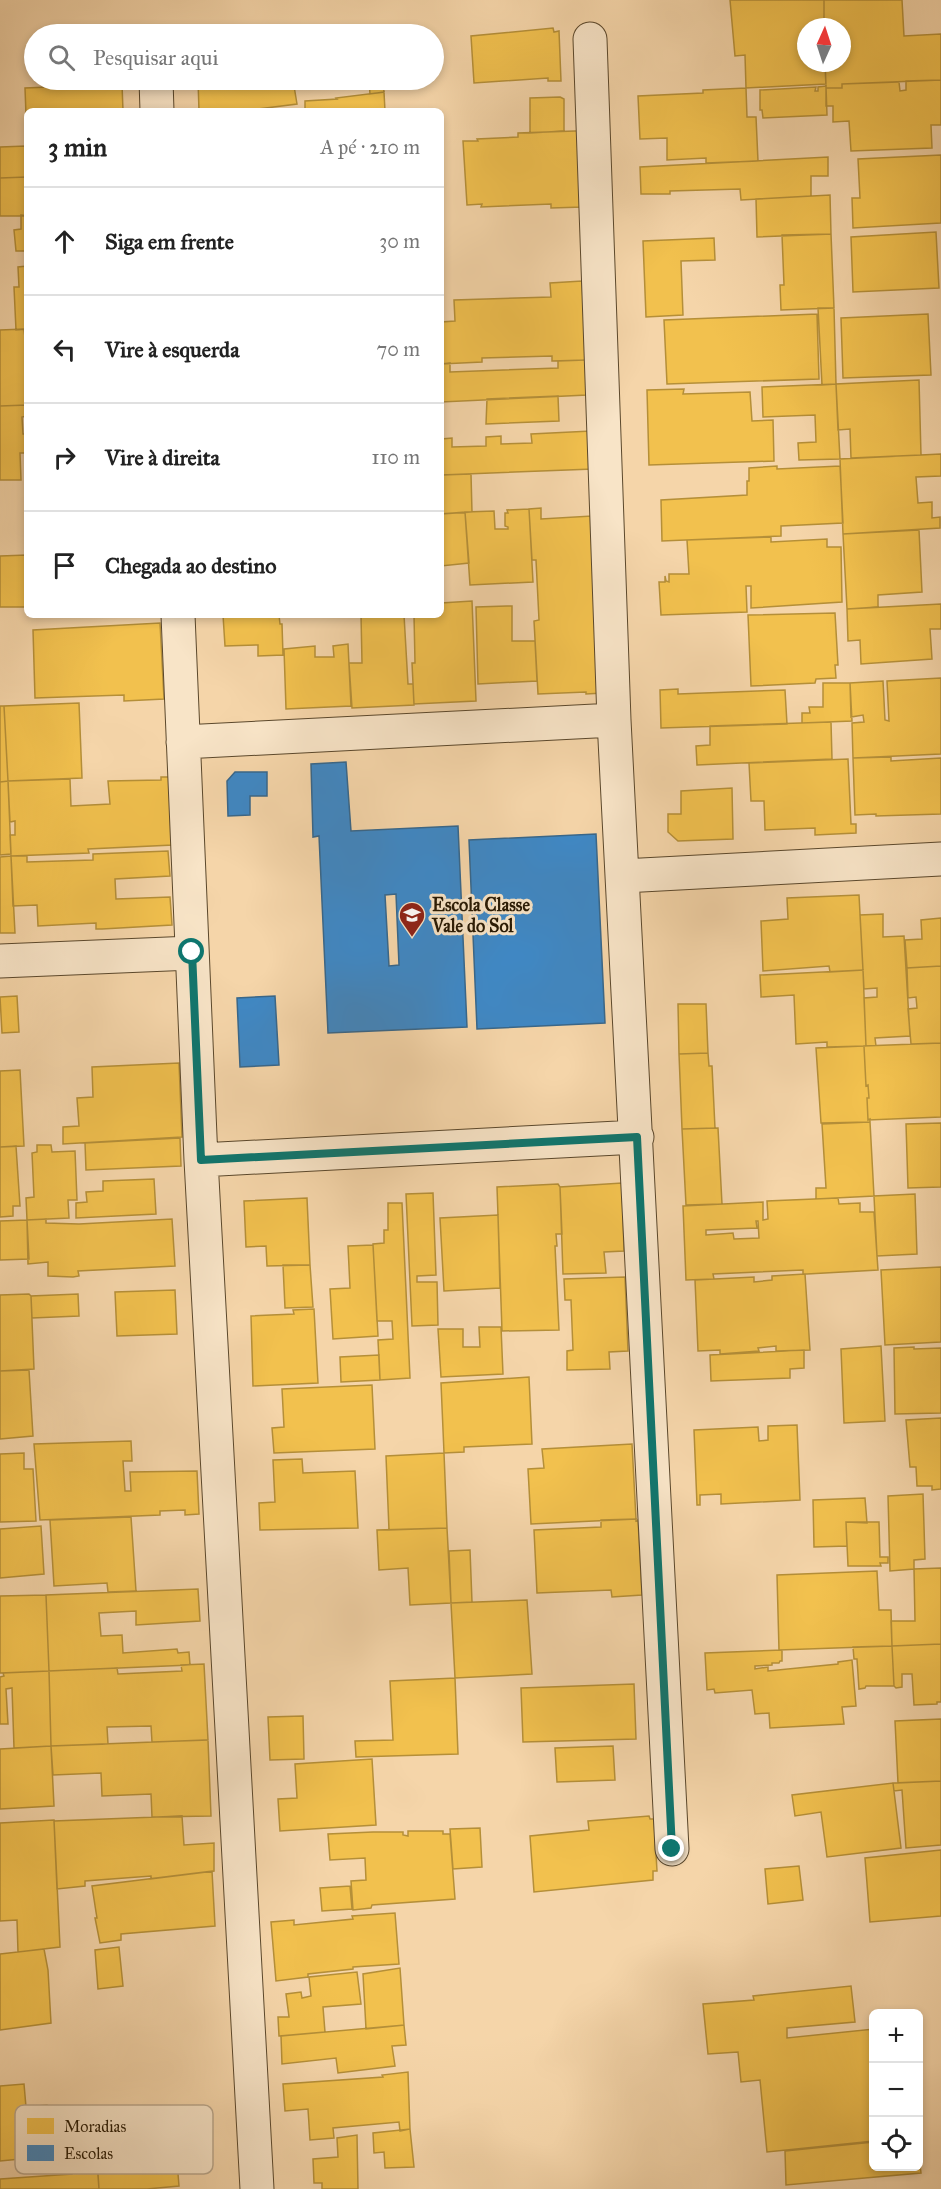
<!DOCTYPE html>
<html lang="pt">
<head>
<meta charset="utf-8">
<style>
  body { margin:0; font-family:"IM FELL Great Primer",serif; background:#f6f6f6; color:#222 }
  .controls { position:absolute; right:18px; bottom:18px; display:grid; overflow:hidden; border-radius:9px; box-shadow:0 3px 9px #0003 }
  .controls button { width:54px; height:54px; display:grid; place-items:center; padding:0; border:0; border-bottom:2px solid #e0e0e0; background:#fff; color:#222; font:30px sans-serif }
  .compass { position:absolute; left:797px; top:18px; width:54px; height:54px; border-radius:50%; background:#fff; box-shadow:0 3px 9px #0003; rotate:3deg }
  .stop { position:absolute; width:18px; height:18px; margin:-14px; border:4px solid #0f766e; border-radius:50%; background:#fff }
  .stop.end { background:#0f766e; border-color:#fff; box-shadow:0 2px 6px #0008 }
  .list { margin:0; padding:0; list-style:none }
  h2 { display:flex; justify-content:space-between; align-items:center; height:78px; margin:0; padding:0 24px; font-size:26px }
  h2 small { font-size:20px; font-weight:400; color:#767676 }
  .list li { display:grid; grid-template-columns:39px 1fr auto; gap:18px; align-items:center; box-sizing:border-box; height:108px; padding:0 24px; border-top:2px solid #e0e0e0 }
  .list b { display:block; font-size:22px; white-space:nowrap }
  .list em { font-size:20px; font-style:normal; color:#767676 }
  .icon { flex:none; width:33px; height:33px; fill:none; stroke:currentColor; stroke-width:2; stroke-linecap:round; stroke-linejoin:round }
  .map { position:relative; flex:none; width:941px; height:2189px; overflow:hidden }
  .search { position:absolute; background:#fff; box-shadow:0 3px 9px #0003; left:24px; top:24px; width:420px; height:66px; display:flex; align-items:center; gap:15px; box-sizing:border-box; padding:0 21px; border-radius:33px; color:#767676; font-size:22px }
  .panel { position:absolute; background:#fff; box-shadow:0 3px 9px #0003; left:24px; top:108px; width:420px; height:510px; border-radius:9px }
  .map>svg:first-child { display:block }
  .homes { fill:#f2c14e; stroke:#b58f38; stroke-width:1.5; fill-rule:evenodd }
  .schools { fill:#3f88c5; stroke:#38678b; stroke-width:1.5; fill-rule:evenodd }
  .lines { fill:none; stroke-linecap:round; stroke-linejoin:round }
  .street-casing { stroke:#5b482c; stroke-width:35 }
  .street { stroke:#f8e4c7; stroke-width:33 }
  .route { stroke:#0f766e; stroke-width:8 }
  .labels { text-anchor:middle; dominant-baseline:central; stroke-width:6; stroke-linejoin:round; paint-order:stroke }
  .poi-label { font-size:18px; font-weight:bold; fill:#281903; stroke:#f8e4c7; text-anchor:start }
  .key { fill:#f8e4c7; stroke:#baa78c; stroke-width:1.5 }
  .key-label { font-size:16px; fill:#281903 }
</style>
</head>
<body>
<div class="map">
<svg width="941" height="2189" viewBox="0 0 941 2189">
  <rect width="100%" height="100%" fill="#f5d5a9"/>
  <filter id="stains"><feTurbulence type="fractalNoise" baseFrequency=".00333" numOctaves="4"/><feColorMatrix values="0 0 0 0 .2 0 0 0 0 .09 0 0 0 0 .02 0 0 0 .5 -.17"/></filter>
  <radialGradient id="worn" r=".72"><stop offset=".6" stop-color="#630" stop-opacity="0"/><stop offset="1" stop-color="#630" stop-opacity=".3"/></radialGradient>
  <!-- homes -->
  <path class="homes" d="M730 0H824V27H806V63H825L826 84 746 88 745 55 735 56Z
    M824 0H902L904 36 941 34V80L842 84V88H826L825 63H842V27H824Z
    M553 28 554 32 559 31 561 81H548V78L474 83 471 36Z
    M381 30V34H337Z
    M198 80H293L297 104 242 111H199Z
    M369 80H383L384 92 370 94Z
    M941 80V125H931L932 148 851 151 849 121 833 122V106H826V88H842V84L899 82 900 91 906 90V81Z
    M122 84 123 111H27V142L25 88Z
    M826 86 827 115 763 118 762 110H760V90L816 87 815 91H818V87Z
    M746 88 747 117H756L758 161 706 163V158L667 160V138L640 139 638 96 703 93V90Z
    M384 92 385 111H305V101L337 99 336 98Z
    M560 97 564 99V131L530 133V98Z
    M575 131H580L583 207 551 208V204L481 207 482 204 467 205 463 141H478L477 139 518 137V133Z
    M26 146 27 177 0 178V147Z
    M941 155V223L853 228 852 198H860L858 159Z
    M828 157V176H811V196L741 200 740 189 670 191V194H641L640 167Z
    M27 177V216H0V178Z
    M830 195 831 234 757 237 756 199Z
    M21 215 27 216V251H16L14 230 21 229Z
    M936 232 939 288 853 292 851 237Z
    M831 234 834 308 781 310 780 285H784L782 235Z
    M714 238 715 260 681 261 683 315 646 317 643 241Z
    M27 266V329L16 330 14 287H19L18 267Z
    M582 281 586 360 552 361V356L482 358V362L441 364V322L455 321 454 300 551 297 550 283Z
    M818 308H834L836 384 822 385Z
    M817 314 819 379 667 384 664 320Z
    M928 314 931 375 843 378 841 318Z
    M24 329 27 355V405L0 406V330Z
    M586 360 587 395 441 402V364L450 363V372L558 368V361Z
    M919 380 921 455 851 458 850 429 838 430 836 384Z
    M836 384 840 459 799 460 798 443 816 442 815 415 763 417 762 387Z
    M684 389 683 394 750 392 752 421 773 420 774 461 649 465 647 390Z
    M558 396 559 421 486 424 487 399Z
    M27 405V416L22 417 23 434H27V453H20L21 480H0V406Z
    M591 431 593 469 441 475V439L452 438V447L486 446V437L501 436V444L532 443 531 434Z
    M941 454V476L916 477 918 503 932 502V518L940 517V528L843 534 840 459Z
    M777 466V469L840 466 843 523 781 526V536L662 541 661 500 747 495V481H749V468Z
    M471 474 472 512 441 514V475Z
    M541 508V519L592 516 603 693 586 694V692L538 694 534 621 539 620 536 560H532L529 509Z
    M529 509 533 582 470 585 465 512 494 511 495 529H508V527L505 526V513H508L507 510Z
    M465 512 469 563 441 566V514Z
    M919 530 922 592 878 595V607L847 609 843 534Z
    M771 537V542L827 539V547H841L842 602 751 608V586H746L747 612 661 615 659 582H665V576L666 581 669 582V574H689L687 540Z
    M27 555 26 607H0V556Z
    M472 601 476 701 414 704 412 663H415L414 615H441V603Z
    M941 604V629H930L932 659 861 664 860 640 848 641 847 609Z
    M507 606H512V641H535L537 681 478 684 476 607Z
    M835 613 838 665H835L836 678 816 679 815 683 751 686 748 615Z
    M223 615H279L280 624H282L283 655 258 656V645L225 646Z
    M361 615H404L408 684H413L414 705 352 708 349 663H362Z
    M160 623 164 699 124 701V695L35 698 33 630Z
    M348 644 351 706 286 709 284 649 315 646V657H334L333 646Z
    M941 678V754L853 758 852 723 864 722 863 715 851 717 850 683 883 681 885 720 889 721 887 681Z
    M823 683H850L852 721 802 723V713H810L809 707H823Z
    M678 689V694L785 690 787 724 661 728 660 690Z
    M79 703 82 778 8 781 4 706Z
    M0 706H4L8 781 0 782Z
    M831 722 832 759 697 765 696 746 710 745V726Z
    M891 757V761L941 758V814L876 816V814L855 815 853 758Z
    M848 759 851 824H856V833L815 835V828L765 830 764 801H751L749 763Z
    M161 777H169L173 845 88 849 89 853 11 856 10 835H15V821L10 822 8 781 70 779 71 806 110 804 108 781 161 780Z
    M8 781 11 854 0 855V782Z
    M732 788 733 839 678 841 668 832V814H681V791Z
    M168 851 170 876 115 879 116 899 170 897 172 925 102 929H96V923L38 926 37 905 13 906 11 856H27V862L93 860V854Z
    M11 856 15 933H0V857Z
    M859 895 863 970 830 972 829 966 763 971 761 921 788 919 787 898Z
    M883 914V937L904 936 910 1036 875 1038 876 1046H866L864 998 877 997V988L864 989 860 915Z
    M941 918V966L907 968 905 940 922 939 921 920Z
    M941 966V1043L911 1044 908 1009 917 1008 916 997 908 998 907 968Z
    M863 970 866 1046 827 1047V1042L796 1044 794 995 761 997V995L760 975Z
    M17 996 19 1032 2 1033 0 997Z
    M678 1004H706L708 1053 679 1054Z
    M941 1043V1117L868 1120 867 1098H869L868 1085 866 1086 864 1046Z
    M864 1046 866 1086 868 1085 869 1098H867L868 1120 870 1119V1122L821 1123 816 1048Z
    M708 1053 709 1066H712L715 1128 682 1129 679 1054Z
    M179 1063 182 1137 63 1144V1127L79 1126 77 1098 93 1097 92 1067Z
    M20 1070 24 1146 0 1147V1071Z
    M870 1122 874 1196 816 1199V1188H826L822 1124Z
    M941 1123V1187L908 1188 906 1124Z
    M718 1128 722 1204 686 1205 682 1129Z
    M180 1138 181 1166 86 1170 85 1143Z
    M37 1145H51L52 1152 75 1151 77 1200H68L69 1218 27 1220 26 1198 34 1197 32 1153 37 1152Z
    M16 1146 20 1206H13V1216L0 1217V1147Z
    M154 1179 156 1214 76 1218V1203L87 1202 86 1192 103 1191V1181Z
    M622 1183 624 1251 604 1252 606 1273 563 1274 560 1187Z
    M558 1184 560 1187 562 1234H556L557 1246H555L559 1330 502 1331 497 1187Z
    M433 1193 436 1275 417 1276V1282H437L438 1325 412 1326 406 1194Z
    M915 1194 917 1254 877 1256 874 1196Z
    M307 1198 310 1265 267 1266 266 1246 246 1247 244 1201Z
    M838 1198 839 1204 860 1203V1212H874L878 1270 807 1274H803V1270L713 1274 714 1279 686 1280 683 1206 763 1202V1220L768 1219 767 1201ZM756 1221H758L759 1238 734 1239 733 1233 706 1235V1230L757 1228Z
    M388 1203H402L410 1378 380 1380 378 1340 393 1339 392 1321H377L373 1244 384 1243V1230H388Z
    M498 1215 500 1288 444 1291 440 1218Z
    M46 1219V1223L79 1224 172 1219 175 1266 78 1271 79 1276 73 1277 48 1276V1262L28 1264 27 1220Z
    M27 1220 29 1259 0 1260V1221Z
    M373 1245 378 1336 333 1339 330 1289 350 1288 348 1246Z
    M283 1265H310L313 1307 285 1308Z
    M941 1267V1342L885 1345 881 1270Z
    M805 1274 810 1350 776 1351V1346L758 1348 759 1351 720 1354V1350L698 1351 695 1280 754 1277V1282L772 1280V1276Z
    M625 1277 628 1351 609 1352 610 1369 567 1370V1351L573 1350 571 1300H565L564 1279Z
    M175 1290 177 1334 117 1336 115 1292Z
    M29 1294 31 1296 34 1369 0 1371V1295Z
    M78 1294 79 1316 32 1318 31 1296Z
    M314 1309 318 1383 253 1386 251 1316 294 1314 293 1310Z
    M479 1327H501L503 1374 441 1377 438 1329H463V1347H480Z
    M881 1346 885 1421 844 1423 841 1349Z
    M914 1347V1349L941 1348V1413L895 1414 894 1348Z
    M804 1350V1368L790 1369V1378L711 1381 710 1355Z
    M379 1355 380 1380 341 1382 340 1357Z
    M29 1370 33 1436 0 1439V1371Z
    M529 1377 532 1444 464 1447V1452L444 1453 441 1383Z
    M372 1385 375 1449 274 1453 272 1428 284 1427 282 1389Z
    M941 1418V1489L932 1490V1486H917L916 1467H910L906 1420Z
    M797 1425 800 1500 721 1504V1494L700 1495V1505H697L694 1430 758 1427 759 1441 768 1440V1426Z
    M131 1441 132 1461H123L125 1491H131L130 1472 197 1471 199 1514 185 1515V1510L160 1511V1515L40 1520 34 1444Z
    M632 1444 636 1519 531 1524 528 1469 544 1468 542 1449Z
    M24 1453V1469H33L36 1521 0 1522V1454Z
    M444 1453 447 1528 389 1530 386 1456Z
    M302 1459 303 1473 355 1471 358 1528 260 1530 259 1503 275 1502 273 1460Z
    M923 1494 925 1559 914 1560V1569L890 1571 888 1496Z
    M865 1498 867 1523 846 1522 847 1546 814 1547 813 1500Z
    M131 1517 136 1591 108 1592 107 1583 54 1586 50 1520Z
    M636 1519V1521L638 1520 642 1595 612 1597 611 1590 537 1593 534 1530 601 1527V1520Z
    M846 1522H879L880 1557H888V1563H880L881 1566H848Z
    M41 1526 44 1574 0 1578V1529Z
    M447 1528 451 1603 410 1605 408 1568 379 1570 377 1530Z
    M470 1550 472 1602 451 1603 449 1551Z
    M941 1568V1644L892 1646 891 1621H915L914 1569Z
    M877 1571 879 1610H891L892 1646 779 1650 777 1575Z
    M198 1589 200 1621 136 1625V1611L99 1613 101 1636 122 1635 123 1653 177 1649 178 1653 189 1652 190 1665 49 1671 46 1595Z
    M46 1595 49 1671 0 1673V1596Z
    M527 1600 532 1674 455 1678 451 1603Z
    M941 1644V1702H937V1704L914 1705 912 1674H902V1687L896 1688 894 1686 892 1646Z
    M892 1646 894 1686H866L865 1688 859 1689 857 1659H854L853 1647Z
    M782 1650V1661H780L779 1663H772V1665L755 1666V1669L768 1667V1671L838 1664V1662L852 1660 856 1706 842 1707 844 1724 770 1728 769 1713 755 1714 752 1690 715 1693 714 1689 707 1690 705 1653Z
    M204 1664 208 1740 152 1742 151 1726 107 1727 108 1744 51 1746 49 1671 117 1668 118 1674 182 1671 181 1665Z
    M49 1671 51 1746 14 1748 12 1688 6 1689 8 1724H0V1677L4 1676 3 1673Z
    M455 1678 458 1754 356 1757 355 1741 393 1740 390 1681Z
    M634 1684 636 1739 523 1742 521 1688Z
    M303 1716 304 1759 270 1760 268 1717Z
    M941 1719V1781L898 1783 895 1721Z
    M205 1740H208L211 1816 152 1817 151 1794 102 1796 101 1773 53 1775 51 1746Z
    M51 1746 54 1806 0 1809V1749Z
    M613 1746 615 1780 557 1782 555 1748Z
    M372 1759 376 1825 280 1831 278 1799 297 1798 295 1764Z
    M941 1781V1845L906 1848 902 1790 894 1791 893 1783Z
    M893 1783 901 1848 827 1857 821 1812 795 1816 792 1795Z
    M182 1816 184 1845 214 1843V1871L151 1879V1876L85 1881V1886L57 1889 54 1821Z
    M649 1816 650 1819H654L657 1871H653V1880L534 1892 530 1836 589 1830 588 1821Z
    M54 1820 60 1947 18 1952 17 1920 0 1921V1823Z
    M480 1828 482 1867 453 1869 450 1829Z
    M408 1831H443V1834H450L455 1899 372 1905 371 1908 353 1910 351 1881 366 1880 365 1858 330 1860 328 1834 373 1832H403V1835L408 1836Z
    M941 1850V1916L870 1922 865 1858Z
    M799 1866 803 1900 768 1904 765 1869Z
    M212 1871 215 1926 121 1934V1940L100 1943 95 1918H97L96 1912 92 1886Z
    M350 1886 352 1909 322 1911 320 1888Z
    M395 1913 399 1964 353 1967V1969L308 1974V1977L276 1981 271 1922 294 1920V1925L353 1919 352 1916Z
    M119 1947 123 1986 98 1989 95 1950Z
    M44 1949 48 1970 51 2023 0 2030V1954Z
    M400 1968 404 2025 366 2029 363 1974Z
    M357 1972 361 2004 323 2007 325 2032 279 2036 278 2017H289L286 1994 301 1992 302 1998 311 1996 309 1977Z
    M851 1986 855 2022 787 2028V2038L874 2029V2141L767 2152 760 2080 741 2082 738 2052 708 2054 703 2004 754 2000 753 1996Z
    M404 2025 406 2045 392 2046 395 2066 338 2073 336 2058 282 2064 281 2036Z
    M408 2072 410 2129 400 2131 399 2122 333 2128 334 2138 310 2140 308 2109 285 2111 283 2084 383 2077 382 2075Z
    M24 2084 26 2107 47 2105 51 2156 0 2161V2086Z
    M410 2129 414 2167 385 2168 384 2152 374 2153 373 2133Z
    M357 2135 358 2189H322V2183H314L313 2159 338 2157 337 2138Z
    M874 2142V2166H918V2147L921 2173 786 2185 785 2151Z
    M96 2149H176L179 2186 147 2189H99Z
    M97 2158 99 2189H0V2179L72 2174 71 2160Z"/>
  <!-- schools -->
  <path class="schools" d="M346 762 351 831 458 826 467 1027 328 1033 319 836 313 837 311 764ZM396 894 399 965 389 966 385 895Z
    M235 772H267V796H250V815L228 816 227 781Z
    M596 834 605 1023 477 1029 469 840Z
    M275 996 279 1065 240 1067 237 998Z"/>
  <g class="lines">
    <!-- street casing -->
    <g class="street-casing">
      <path id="street" d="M590 39 614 720 672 1849
        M156 80 157 111
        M178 615 201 1160 257 2189
        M183 742 614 720
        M623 876 941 859
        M0 961 192 953
        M201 1160 637 1137"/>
    </g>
    <!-- street -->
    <use href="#street" class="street"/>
  </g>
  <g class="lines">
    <!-- route -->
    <path class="route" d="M192 952 201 1160 637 1137 672 1849"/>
  </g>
  <!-- icons -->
  <defs>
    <g id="school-pin" transform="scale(1.35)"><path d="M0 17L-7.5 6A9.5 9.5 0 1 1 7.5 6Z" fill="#8f2418" stroke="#f8e4c7"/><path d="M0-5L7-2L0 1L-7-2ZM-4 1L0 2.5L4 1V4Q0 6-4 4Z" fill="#fff"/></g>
  </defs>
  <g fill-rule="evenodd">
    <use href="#school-pin" x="412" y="915"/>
  </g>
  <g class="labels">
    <!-- poi labels -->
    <g class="poi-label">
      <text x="432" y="905">Escola Classe<tspan x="432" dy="21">Vale do Sol</tspan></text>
    </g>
  </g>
  <!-- legend -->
  <rect x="15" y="2105" width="198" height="69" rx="9" class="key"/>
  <rect x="27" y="2118" width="27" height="16" fill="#f2c14e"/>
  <rect x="27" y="2145" width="27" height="16" fill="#3f88c5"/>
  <g class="key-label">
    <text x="64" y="2132">Moradias</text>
    <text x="64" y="2159">Escolas</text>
  </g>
  <rect width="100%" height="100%" filter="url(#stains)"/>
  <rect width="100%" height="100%" fill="url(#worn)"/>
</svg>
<div class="controls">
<button>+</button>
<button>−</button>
<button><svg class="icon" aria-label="locate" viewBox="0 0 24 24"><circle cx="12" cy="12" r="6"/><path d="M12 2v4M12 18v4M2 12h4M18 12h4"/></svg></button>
</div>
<svg class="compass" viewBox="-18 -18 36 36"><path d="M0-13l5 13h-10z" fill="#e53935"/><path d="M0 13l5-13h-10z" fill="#767676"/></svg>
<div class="stop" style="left:192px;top:952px"></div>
<div class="stop end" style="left:672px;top:1849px"></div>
<div class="search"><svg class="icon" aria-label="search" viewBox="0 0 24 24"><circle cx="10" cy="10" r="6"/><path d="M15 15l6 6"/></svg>Pesquisar aqui</div>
<section class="panel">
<h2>3 min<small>A pé · 210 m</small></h2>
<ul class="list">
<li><svg class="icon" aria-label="ahead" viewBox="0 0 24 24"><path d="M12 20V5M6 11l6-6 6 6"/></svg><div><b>Siga em frente</b></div><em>30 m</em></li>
<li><svg class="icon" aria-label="left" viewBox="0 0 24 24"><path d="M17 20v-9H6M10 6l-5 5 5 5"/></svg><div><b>Vire à esquerda</b></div><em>70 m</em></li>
<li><svg class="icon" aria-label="right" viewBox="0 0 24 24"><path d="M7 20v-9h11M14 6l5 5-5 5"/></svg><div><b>Vire à direita</b></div><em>110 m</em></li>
<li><svg class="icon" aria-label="arrive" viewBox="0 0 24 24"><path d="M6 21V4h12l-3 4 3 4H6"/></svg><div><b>Chegada ao destino</b></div></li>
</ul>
</section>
</div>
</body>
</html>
